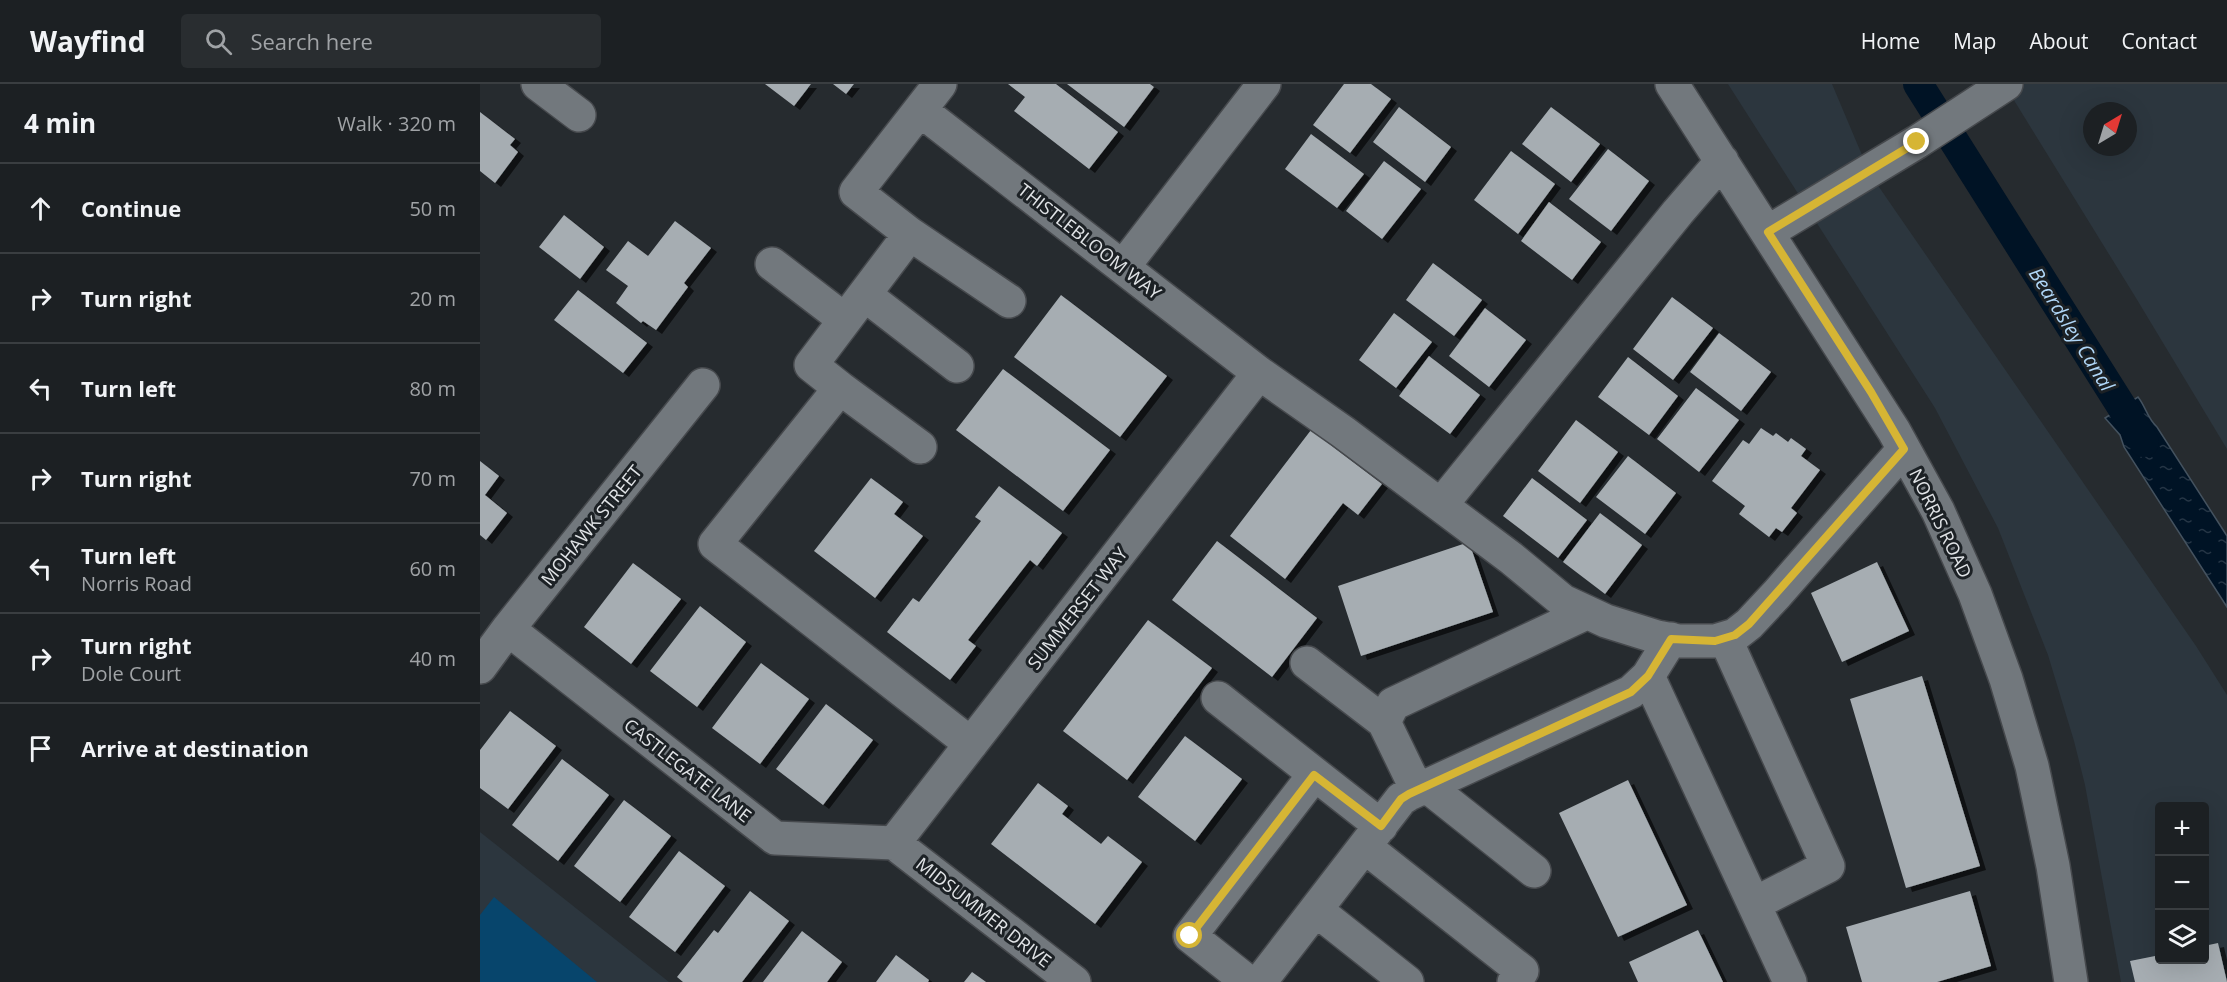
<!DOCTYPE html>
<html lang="en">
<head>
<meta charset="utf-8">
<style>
  body { margin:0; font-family:"Open Sans",sans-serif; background:#292d30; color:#f1f3f6 }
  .controls { position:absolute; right:18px; bottom:18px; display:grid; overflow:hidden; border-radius:6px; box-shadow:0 6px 24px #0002 }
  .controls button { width:54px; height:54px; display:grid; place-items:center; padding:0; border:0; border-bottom:2px solid #3a3e41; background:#1c2023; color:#f1f3f6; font:30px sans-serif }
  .compass { position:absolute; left:1603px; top:18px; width:54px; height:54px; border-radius:50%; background:#1c2023; box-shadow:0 6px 24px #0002; rotate:38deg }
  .stop { position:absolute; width:18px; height:18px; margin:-14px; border:4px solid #d6b534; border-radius:50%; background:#fff }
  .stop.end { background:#d6b534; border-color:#fff; box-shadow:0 2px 6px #0008 }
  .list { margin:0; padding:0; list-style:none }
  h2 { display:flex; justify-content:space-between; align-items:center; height:78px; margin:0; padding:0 24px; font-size:26px }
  h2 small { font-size:20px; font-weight:400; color:#a0a3a6 }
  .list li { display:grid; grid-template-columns:39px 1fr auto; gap:18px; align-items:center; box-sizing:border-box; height:90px; padding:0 24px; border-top:2px solid #3a3e41 }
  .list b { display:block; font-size:22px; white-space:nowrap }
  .list p { margin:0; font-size:20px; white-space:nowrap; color:#a0a3a6 }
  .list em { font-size:20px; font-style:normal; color:#a0a3a6 }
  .icon { flex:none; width:33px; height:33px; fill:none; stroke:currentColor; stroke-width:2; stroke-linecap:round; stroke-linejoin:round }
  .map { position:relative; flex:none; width:1747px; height:898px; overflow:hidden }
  header { display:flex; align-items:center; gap:36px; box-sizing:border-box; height:84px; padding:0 30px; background:#1c2023; border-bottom:2px solid #3a3e41 }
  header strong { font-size:28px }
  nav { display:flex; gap:33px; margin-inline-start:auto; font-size:21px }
  .search { width:420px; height:54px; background:#292d30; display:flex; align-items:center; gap:15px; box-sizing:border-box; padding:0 21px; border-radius:6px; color:#a0a3a6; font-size:22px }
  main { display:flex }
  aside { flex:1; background:#1c2023 }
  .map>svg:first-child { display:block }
  .built { fill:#2c363e; fill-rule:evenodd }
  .pitch { fill:#07456c }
  .water { fill:url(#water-ripples); stroke:#44525f; stroke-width:1.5 }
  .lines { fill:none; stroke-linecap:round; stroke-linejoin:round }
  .canal { stroke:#001325; stroke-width:30 }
  .building { fill:#a6adb2; filter:url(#shadow) }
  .minor-casing { stroke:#46494d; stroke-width:36 }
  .minor { stroke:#72787d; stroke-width:33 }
  .route { stroke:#d6b534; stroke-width:8 }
  .labels { text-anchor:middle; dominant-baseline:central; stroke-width:6; stroke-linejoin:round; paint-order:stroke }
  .street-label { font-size:18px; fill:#e1e4e7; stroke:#1c2125 }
  .water-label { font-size:20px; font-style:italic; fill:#b0d7f8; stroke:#1c2125 }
</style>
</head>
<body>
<header>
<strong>Wayfind</strong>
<div class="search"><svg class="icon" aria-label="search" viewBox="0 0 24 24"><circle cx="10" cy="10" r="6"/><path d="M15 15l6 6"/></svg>Search here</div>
<nav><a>Home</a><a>Map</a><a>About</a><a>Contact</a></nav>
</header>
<main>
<aside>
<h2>4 min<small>Walk · 320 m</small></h2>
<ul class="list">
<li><svg class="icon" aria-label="ahead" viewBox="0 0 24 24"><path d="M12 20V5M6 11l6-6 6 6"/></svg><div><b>Continue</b></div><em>50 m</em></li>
<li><svg class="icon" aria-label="right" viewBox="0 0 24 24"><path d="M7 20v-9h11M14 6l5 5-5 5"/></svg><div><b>Turn right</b></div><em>20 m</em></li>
<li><svg class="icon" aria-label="left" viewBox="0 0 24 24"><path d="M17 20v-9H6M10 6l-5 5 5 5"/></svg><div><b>Turn left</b></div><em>80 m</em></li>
<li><svg class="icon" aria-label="right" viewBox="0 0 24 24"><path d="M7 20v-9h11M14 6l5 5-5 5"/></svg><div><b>Turn right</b></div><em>70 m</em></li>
<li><svg class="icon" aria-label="left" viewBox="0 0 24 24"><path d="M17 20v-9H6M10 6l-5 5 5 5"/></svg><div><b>Turn left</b><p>Norris Road</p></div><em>60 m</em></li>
<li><svg class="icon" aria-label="right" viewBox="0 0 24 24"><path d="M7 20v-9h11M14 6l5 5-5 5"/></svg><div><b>Turn right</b><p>Dole Court</p></div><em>40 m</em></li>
<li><svg class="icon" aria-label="arrive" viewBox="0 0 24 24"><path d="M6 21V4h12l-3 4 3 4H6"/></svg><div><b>Arrive at destination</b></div></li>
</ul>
</aside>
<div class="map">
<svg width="1747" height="898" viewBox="0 0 1747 898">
  <defs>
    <pattern id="water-ripples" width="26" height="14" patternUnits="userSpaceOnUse" patternTransform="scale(1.5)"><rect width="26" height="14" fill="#001325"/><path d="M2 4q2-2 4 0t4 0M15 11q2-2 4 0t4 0" fill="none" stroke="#253545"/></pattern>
    <filter id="shadow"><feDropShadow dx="6" dy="4" stdDeviation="0" flood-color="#0009"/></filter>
  </defs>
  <rect width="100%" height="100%" fill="#262b2f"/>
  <!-- built -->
  <path class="built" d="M1248 0H1352L1390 90 1716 562 1747 611V898H1641L1605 701 1594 657 1568 571 1518 444 1455 324ZM1680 722H1724V876H1680Z
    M1524 0H1747V365L1656 214ZM1612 27H1648V63H1612Z
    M0 748 189 898H0Z"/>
  <!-- pitch -->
  <path class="pitch" d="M14 813 117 898H0V831Z"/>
  <!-- water -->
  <path class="water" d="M1658 313C1666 323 1667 334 1677 343L1747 452V523L1644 363 1640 351 1625 334Z"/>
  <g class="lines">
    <!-- canal -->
    <path class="canal" d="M1438 0 1664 358"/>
  </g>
  <!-- building -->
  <path class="building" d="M285 0H331L314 22Z
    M353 0H374L366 10Z
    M528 0H576L638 48 609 85 534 27 545 13Z
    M587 0H670L674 3 644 43Z
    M864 0H891L911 15 870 69 833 41Z
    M919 23 971 63 945 98 893 58Z
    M1071 23 1120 60 1091 98 1042 60Z
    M0 28 35 55 30 61 38 68 15 99 0 87Z
    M831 50 884 90 857 124 805 85Z
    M1128 65 1169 97 1131 147 1089 115Z
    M1031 67 1075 100 1038 150 994 116Z
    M904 77 941 105 902 155 866 127Z
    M1069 118 1121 158 1092 196 1041 157Z
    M84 131 124 163 100 195 59 163Z
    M195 137 231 164 204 199 208 203 176 246 163 237 161 239 136 219 148 202 126 186 148 157 168 172Z
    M953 179 1002 216 974 252 926 216Z
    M98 206 167 259 143 289 74 236Z
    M581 211 687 292 640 353 534 273Z
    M1192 213 1233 244 1193 296 1153 265Z
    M1005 224 1046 256 1009 303 969 272Z
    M914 229 952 258 916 304 879 276Z
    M1239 249 1291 288 1261 327 1210 288Z
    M949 272 1000 311 970 350 919 312Z
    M1148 273 1198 312 1169 351 1118 313Z
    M523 285 630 366 583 427 476 346Z
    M1216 304 1259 336 1219 388 1177 355Z
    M1096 336 1138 368 1100 419 1058 387Z
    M1281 344 1293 352 1296 349 1308 358 1311 354 1326 365 1321 372 1340 386 1311 424 1317 429 1302 448 1296 444 1289 453 1259 430 1265 422 1232 397 1263 356 1269 360Z
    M831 346 902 400 878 431 863 419 805 495 750 452Z
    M1148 372 1196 409 1165 450 1116 413Z
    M0 377 19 392 5 411 27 429 6 456 0 451Z
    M391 394 423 418 414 430 443 452 395 514 334 467Z
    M1052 394 1107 436 1078 474 1023 432Z
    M519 402 582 449 557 482 550 476 488 556 496 562 470 596 407 548 433 514 439 518 501 437 495 433Z
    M1120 429 1162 461 1125 510 1083 478Z
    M737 457 837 534 792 593 692 516Z
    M989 458 1013 528 881 572 858 502Z
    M1397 478 1429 547 1362 578 1331 509Z
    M153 479 201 515 151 580 104 543Z
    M220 522 266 558 217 623 170 587Z
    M668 536 732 584 647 696 583 647Z
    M281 579 329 615 280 680 232 644Z
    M1442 592 1500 782 1426 804 1370 615Z
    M346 620 393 656 343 721 296 685Z
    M30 627 76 662 28 725 0 704V666Z
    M705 652 762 695 715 757 658 713Z
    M82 675 129 711 78 777 32 741Z
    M1148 696 1207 821 1138 853 1079 729Z
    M558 699 588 722 582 730 621 760 628 752 662 778 615 840 511 760Z
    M144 716 191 752 140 818 94 782Z
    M199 767 245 802 195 868 149 833Z
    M270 807 309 837 262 898H203L197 893 234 846 238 849Z
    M1490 807 1511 882 1457 898H1382L1366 843Z
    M1218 846 1243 898H1158L1149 878Z
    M322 847 362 878 347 898H283Z
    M1738 859 1747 898H1655L1650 877 1680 871V876H1724V862Z
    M416 871 449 896 448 898H396Z
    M492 888 506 898H484Z"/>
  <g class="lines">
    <!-- minor casing -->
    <g class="minor-casing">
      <path id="minor" d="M58 0 99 31
        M1192 0 1414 347 1458 427 1495 510 1526 595 1552 682 1573 782 1591 898
        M440 26 779 289 863 348 1031 474 1083 517 1126 537 1177 553 1199 557H1235L1255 551 1269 540 1297 510 1424 365
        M1288 148 1437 58 1526 0
        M430 150 376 108 460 0
        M292 180 365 236
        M643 183 784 0
        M385 211 477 282
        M360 304 440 363
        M961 421 1198 128 1242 77
        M28 545 295 754 414 759
        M1245 554 1348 782 1274 820
        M827 579 904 638
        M0 583 28 545 223 301
        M1168 592 1310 898
        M738 614 901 742
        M491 660 235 460 360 304 331 281 430 150 529 217
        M947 702 1054 787
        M937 706 904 638 913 620 1106 529
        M414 759 779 289
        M414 759 594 898
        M885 763 1042 887 1034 898
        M836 826 927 898
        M768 898 710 852 834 691
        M780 898 921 715 929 710 1151 608 1168 592 1191 555"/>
    </g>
    <!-- minor -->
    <use href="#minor" class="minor"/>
  </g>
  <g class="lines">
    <!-- route -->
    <path class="route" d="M710 852 834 691 901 742 921 715 929 710 1151 608 1168 592 1191 555 1235 557 1255 551 1269 540 1424 365 1391 308 1288 148 1437 58"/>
  </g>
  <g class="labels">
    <!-- street labels -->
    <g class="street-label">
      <text transform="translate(610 157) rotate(38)">THISTLEBLOOM WAY</text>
      <text transform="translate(1461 439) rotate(64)">NORRIS ROAD</text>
      <text transform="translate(111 441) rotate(-51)">MOHAWK STREET</text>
      <text transform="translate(597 524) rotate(-52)">SUMMERSET WAY</text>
      <text transform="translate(208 686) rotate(38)">CASTLEGATE LANE</text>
      <text transform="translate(504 828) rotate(38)">MIDSUMMER DRIVE</text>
    </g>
    <!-- water labels -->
    <g class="water-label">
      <text transform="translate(1592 245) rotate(58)">Beardsley Canal</text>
    </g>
  </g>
</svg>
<div class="controls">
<button>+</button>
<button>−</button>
<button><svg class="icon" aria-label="layers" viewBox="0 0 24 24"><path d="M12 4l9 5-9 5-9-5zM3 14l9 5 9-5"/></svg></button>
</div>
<svg class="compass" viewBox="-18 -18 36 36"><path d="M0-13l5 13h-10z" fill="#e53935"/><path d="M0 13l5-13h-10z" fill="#a0a3a6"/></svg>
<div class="stop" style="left:710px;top:852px"></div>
<div class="stop end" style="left:1437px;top:58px"></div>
</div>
</main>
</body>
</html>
